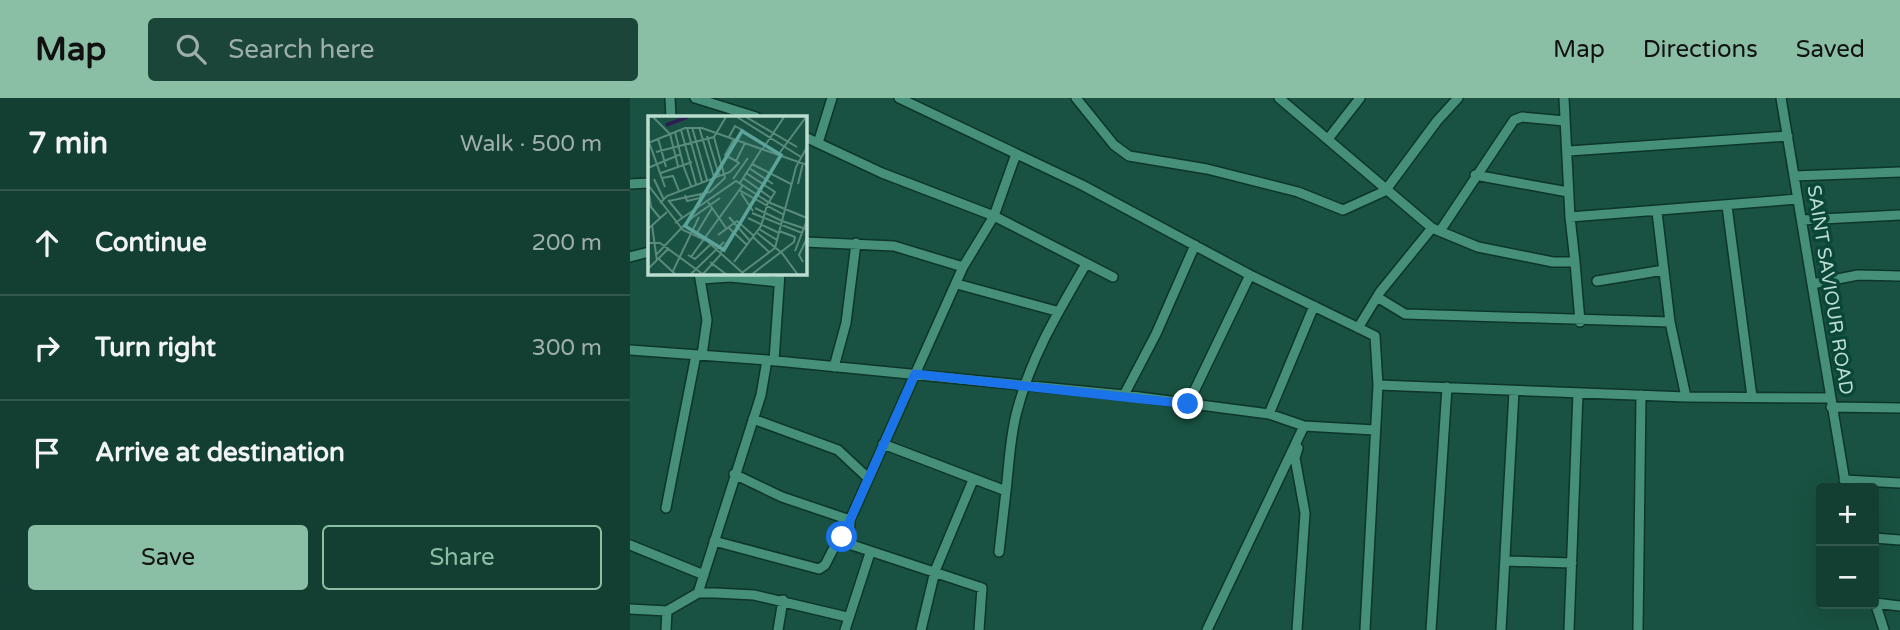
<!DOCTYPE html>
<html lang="en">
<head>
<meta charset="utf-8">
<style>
  body { margin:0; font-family:"Varela Round",sans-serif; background:#1c453a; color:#f1f3f6 }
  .controls { position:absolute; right:21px; bottom:21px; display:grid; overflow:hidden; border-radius:7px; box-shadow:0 7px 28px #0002 }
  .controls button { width:63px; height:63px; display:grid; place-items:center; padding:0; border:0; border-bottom:2px solid #32574d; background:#133e32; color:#f1f3f6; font:35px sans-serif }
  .stop { position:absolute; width:21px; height:21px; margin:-16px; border:5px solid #1a73e8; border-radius:50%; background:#fff }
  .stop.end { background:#1a73e8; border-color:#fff; box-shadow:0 2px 7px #0008 }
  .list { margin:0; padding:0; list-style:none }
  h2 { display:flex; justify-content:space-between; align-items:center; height:91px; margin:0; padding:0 28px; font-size:30px }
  h2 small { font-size:23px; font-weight:400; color:#9daeac }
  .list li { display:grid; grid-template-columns:46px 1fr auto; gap:21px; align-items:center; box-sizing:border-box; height:105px; padding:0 28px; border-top:2px solid #32574d }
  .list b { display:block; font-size:26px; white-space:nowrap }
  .list em { font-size:23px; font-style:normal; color:#9daeac }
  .actions { display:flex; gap:14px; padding:21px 28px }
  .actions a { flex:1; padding:16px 0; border:2px solid #8abfa5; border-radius:7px; text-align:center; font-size:24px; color:#8abfa5 }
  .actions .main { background:#8abfa5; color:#111 }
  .icon { flex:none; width:38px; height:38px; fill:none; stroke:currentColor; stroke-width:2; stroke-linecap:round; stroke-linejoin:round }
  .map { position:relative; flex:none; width:1270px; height:532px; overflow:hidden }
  header { display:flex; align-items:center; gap:42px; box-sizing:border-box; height:98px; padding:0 35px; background:#8abfa5; color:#111 }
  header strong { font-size:33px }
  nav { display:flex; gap:38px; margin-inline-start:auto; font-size:24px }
  .search { width:490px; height:63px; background:#1c453a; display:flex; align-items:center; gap:18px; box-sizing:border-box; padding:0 24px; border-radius:7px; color:#9daeac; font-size:26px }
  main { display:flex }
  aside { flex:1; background:#133e32 }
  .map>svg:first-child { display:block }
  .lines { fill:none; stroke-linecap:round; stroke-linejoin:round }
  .minor-casing { stroke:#0d352a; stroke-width:12 }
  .minor { stroke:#468f78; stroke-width:9 }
  .route { stroke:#1a73e8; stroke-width:9 }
  .labels { text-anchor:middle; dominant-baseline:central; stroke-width:7; stroke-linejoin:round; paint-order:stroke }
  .street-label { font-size:19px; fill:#baddd0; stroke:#0a4738 }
  .inset-river { fill:none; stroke:#2c1e54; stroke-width:3.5 }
  .inset-road { fill:none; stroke:#598a7b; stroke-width:2 }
  .view { fill:#5ca49a; fill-opacity:0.15; stroke:#5ca49a; stroke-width:3.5 }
  .inset-edge { fill:none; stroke:#baddd0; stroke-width:3.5 }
</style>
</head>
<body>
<header>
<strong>Map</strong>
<div class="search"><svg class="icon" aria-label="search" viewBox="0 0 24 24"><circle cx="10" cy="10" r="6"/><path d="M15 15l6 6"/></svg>Search here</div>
<nav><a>Map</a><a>Directions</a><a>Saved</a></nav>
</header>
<main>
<aside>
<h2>7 min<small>Walk · 500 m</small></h2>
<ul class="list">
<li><svg class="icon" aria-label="ahead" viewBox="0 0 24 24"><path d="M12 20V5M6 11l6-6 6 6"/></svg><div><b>Continue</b></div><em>200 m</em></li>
<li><svg class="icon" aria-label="right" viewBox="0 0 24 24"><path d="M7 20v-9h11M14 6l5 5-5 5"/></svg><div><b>Turn right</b></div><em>300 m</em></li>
<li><svg class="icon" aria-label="arrive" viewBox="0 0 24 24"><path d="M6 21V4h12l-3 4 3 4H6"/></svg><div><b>Arrive at destination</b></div></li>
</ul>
<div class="actions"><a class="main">Save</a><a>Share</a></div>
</aside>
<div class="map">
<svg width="1270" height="532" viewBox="0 0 1270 532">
  <rect width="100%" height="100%" fill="#195242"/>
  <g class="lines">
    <!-- minor casing -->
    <g class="minor-casing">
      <path id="minor" d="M40 0 41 19
        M65 0 126 19
        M269 0 452 87 620 177 745 238 748 287 735 532
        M446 0 484 47 499 58 577 71 668 94 713 112 755 93 807 23 828 0
        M649 0 802 130 848 149 923 164H945L940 119 1168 101
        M934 0 940 119
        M1151 0 1216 390
        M175 39 252 75 364 118 483 179
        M698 41 730 0
        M188 45 202 0
        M939 53 1158 38
        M845 77 938 94
        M1164 78 1270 74
        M0 86 19 85
        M1097 108 1122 299
        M1027 114 1040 224 1056 299
        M1172 122 1270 117
        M810 133 884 22 892 19 935 23
        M175 144 264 148 333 169
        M0 159 19 154
        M945 164 950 224
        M69 175 77 222 72 257
        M70 181 101 179 149 184
        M967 183 1034 172
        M327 186 426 213
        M1182 186 1228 177 1270 178
        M747 199 775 216 1040 224
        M728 230 750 194 802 130
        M0 252 137 262 494 297 639 316 674 328 745 332
        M144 263 150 175
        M204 269 216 225 226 145
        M748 287 1056 299 1199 300
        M494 297 526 236 565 147
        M558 306 620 177
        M1201 309 1270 310
        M639 316 684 208
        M123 321 208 352 238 380
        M253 346 376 393 369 454
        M104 376 152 399 220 422
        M1214 382 1270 385
        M376 393C379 367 380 338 387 313 401 259 428 214 456 166
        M36 410 66 257
        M1244 440 1270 442
        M84 443 189 471 195 467 209 440 217 439
        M0 447 74 477
        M875 463 942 465
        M68 495 131 297 137 262
        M1244 501 1254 532
        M1245 505 1270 508
        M0 511 37 513 68 495H85L124 497 217 519
        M36 532 37 513
        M148 532 153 502
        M215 532 240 455
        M291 532 305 473 343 382
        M349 532 352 490 219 446 220 422 333 169 364 118 386 56
        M577 532 674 328
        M667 532 675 415 665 360 668 350
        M801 532 817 289
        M871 532 884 293
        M939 532 948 295
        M1008 532 1011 297"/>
    </g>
    <!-- minor -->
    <use href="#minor" class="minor"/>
  </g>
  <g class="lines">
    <!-- route -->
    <path class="route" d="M212 439H217L220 422 285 276 558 306"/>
  </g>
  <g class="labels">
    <!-- street labels -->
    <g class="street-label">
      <text transform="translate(1200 192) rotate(81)">SAINT SAVIOUR ROAD</text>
    </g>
  </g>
  <!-- overview -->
  <g transform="translate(18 18)">
    <rect width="159" height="159" fill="#195242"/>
    <path class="inset-river" d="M18 9 40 1"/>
    <path class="inset-road" d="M5 1 22 18 30 50M89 1 153 41M98 1 149 31M44 11 59 64M51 11 66 61M39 12 54 66M33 14 48 68M27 16 35 48M59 20 71 59M81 21 87 10 96 15M10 22 18 51M86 23 77 39 88 45M1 26 17 71M0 27 37 12H54L159 49M114 34 136 1M8 36 66 21M130 39 158 1M104 48 143 68M35 49 43 70M0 52 33 38M101 52 125 68M13 57 44 46M98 57 127 76 121 86M14 62 25 60 31 75M95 62 123 82M6 63 16 84M85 63 100 42M92 67 113 34M150 68 155 47M0 69 35 114 59 125 97 159M91 74 136 99M93 77 105 95M1 78 3 91 12 102M37 79 39 85 52 82 53 77M20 84 34 101M21 85 62 76 77 62 66 21 78 1M60 86 78 112M12 87 19 80 82 56 91 47 88 45 97 27M107 92 134 105M104 97 154 117M81 101 102 125M100 102 131 117M134 105 158 113M27 107 88 65 120 86 159 102M4 109 9 145M81 112 99 129M0 113 19 96M111 113 129 124M108 116 134 137 150 159M70 119 89 105 106 120M47 120 64 92M105 121 122 137M0 127H12L56 159M147 135 159 104M73 136 85 117M8 139 41 104 72 82M40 139 47 143 63 128M43 141 95 69M11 143 28 159M62 146 79 159M86 146 113 110 120 86M155 146 151 139 159 122M0 153 21 132M25 155 51 101M95 156 127 132 148 51 159 31M55 158 74 137M42 159 76 126M103 159 146 126 147 121 131 115"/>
    <path class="view" d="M94 15 133 39 76 134 37 110Z"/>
    <rect width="159" height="159" class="inset-edge"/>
  </g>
</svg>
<div class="controls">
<button>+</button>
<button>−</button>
</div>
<div class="stop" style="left:212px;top:439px"></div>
<div class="stop end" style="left:558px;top:306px"></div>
</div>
</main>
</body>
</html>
